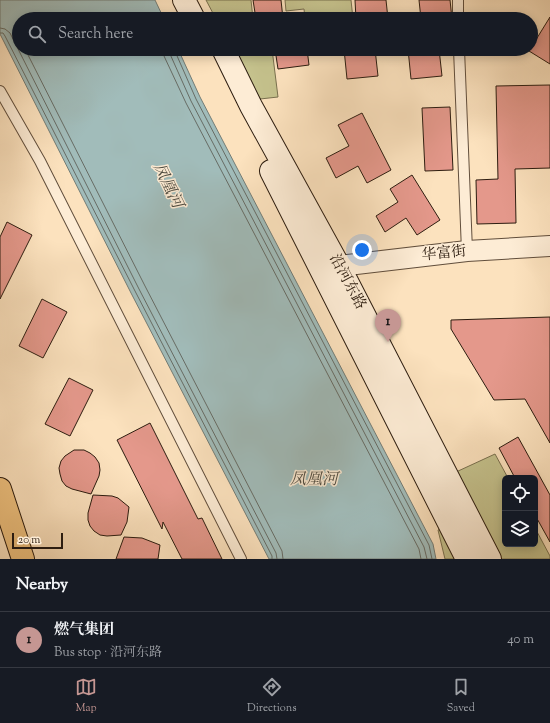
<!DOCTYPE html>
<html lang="en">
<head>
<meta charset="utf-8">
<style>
  body { margin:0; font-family:"Sorts Mill Goudy","Noto Serif SC",serif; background:#20242c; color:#f1f3f6 }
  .controls { position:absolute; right:12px; bottom:12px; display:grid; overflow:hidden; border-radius:6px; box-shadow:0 2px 10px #0003 }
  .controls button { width:36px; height:36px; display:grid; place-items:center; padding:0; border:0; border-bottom:1px solid #363941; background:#171b24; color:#f1f3f6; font:20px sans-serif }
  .scale { position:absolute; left:12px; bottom:10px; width:51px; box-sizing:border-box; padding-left:4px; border:2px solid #2d1d10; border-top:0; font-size:11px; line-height:14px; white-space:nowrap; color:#2d1d10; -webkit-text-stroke:3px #fdecd5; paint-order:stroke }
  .you { position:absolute; left:362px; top:250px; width:14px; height:14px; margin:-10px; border:3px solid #fff; border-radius:50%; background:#1a73e8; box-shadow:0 0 0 6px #1a73e833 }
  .badge { display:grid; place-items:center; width:26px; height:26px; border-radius:50%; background:#c59692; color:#111; font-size:13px; font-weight:700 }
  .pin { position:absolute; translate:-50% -33px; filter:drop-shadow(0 1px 2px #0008) }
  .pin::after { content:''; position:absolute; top:21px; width:14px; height:12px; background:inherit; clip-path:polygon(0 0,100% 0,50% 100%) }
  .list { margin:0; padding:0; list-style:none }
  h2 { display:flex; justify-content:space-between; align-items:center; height:52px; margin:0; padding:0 16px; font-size:17px }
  h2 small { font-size:13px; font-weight:400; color:#9ea1a6 }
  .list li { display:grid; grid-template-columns:26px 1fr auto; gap:12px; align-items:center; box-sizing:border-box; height:56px; padding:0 16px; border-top:1px solid #363941 }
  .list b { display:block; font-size:15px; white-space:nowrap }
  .list p { margin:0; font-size:13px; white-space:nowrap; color:#9ea1a6 }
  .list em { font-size:13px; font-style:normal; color:#9ea1a6 }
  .icon { flex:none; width:22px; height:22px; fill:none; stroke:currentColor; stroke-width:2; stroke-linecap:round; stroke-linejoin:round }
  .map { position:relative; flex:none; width:550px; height:559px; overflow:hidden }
  .search { position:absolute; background:#171b24; box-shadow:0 2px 10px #0003; left:12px; right:12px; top:12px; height:44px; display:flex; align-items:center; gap:10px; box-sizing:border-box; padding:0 14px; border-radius:22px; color:#9ea1a6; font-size:15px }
  .sheet { height:108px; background:#171b24 }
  nav { display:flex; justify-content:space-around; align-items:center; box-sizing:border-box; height:56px; border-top:1px solid #363941; background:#171b24; font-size:11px; color:#9ea1a6 }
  nav a { display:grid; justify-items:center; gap:2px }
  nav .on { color:#c59692 }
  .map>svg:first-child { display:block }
  .green { fill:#c5c28d; stroke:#79704e }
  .water { fill:#a1bcba; stroke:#737c76 }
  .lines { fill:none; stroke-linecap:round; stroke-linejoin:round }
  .shore { stroke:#676c65; stroke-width:1 }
  .building { fill:#e4988b; stroke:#2d1d10 }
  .lane-casing { stroke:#614e3c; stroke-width:12 }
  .street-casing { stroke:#614e3c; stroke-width:22 }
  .secondary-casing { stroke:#2d1d10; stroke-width:24 }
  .primary-casing { stroke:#2d1d10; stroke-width:24 }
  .lane { stroke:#fdecd5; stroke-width:10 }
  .street { stroke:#fdecd5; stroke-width:20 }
  .secondary { stroke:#fdecd5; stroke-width:22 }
  .primary { stroke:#eec17f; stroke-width:22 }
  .labels { text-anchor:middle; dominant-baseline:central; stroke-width:3; stroke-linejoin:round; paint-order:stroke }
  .street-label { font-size:15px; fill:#2d1d10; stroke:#fdecd5 }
  .water-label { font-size:16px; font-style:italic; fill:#504d43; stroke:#fdecd5 }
</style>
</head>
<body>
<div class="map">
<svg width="550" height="559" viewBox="0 0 550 559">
  <rect width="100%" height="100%" fill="#fce2be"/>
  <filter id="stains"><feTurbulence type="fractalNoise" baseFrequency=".005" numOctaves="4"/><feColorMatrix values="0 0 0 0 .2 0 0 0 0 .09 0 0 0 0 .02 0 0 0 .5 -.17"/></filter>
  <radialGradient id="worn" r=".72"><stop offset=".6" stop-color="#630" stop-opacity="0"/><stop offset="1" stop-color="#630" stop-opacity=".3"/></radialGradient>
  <!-- green -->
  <path class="green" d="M206 0H251L253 19H216Z
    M285 0H351L353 19H305L304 9 286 11Z
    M233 49H272L278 97 260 99Z
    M495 454 508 478H505V544H535V528L550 556V559H496L456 472Z
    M455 522 473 559H445L438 530Z"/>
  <!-- water -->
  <path class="water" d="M0 0H155L164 19H19V49H178L200 97 433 544 436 559H269L131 293 0 34Z"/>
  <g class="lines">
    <!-- shore -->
    <path class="shore" d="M0 28 5 29 10 33 139 289 276 553 277 559
      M0 33H3L5 36 135 291 272 556V559
      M25 49 145 286 282 551 283 559
      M163 49 164 56 186 103 419 549 421 559
      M169 49 170 54 191 101 424 547 427 559
      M174 49 196 99 429 545 432 559"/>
  </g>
  <!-- building -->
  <path class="building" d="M253 0H281L283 19H256Z
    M355 0H386L388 19H356Z
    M419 0H450L452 19H421Z
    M550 17V64L529 51Z
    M275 49H307L309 65 278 69Z
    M344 49H375L378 76 347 79Z
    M408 49H439L442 76 411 79Z
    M550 85V168L515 169 516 223 477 224 476 180 498 179 496 86Z
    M450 107 453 170 425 171 422 108Z
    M362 113 391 170 367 183 358 166 336 178 326 158 349 146 338 125Z
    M412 175 440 220 417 235 406 218 385 232 376 216 398 202 390 189Z
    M7 222 32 235 0 299V237Z
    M42 299 67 312 43 358 19 346Z
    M550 317V443L525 399 494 400 451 329V320Z
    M69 378 93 390 70 436 45 424Z
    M150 423 198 519 202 518 222 559H182L163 522 162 529 117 440Z
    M518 437 550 495V542L535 515V478H515L499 448Z
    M74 450H84L90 453 95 457 99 463 100 470 99 476 91 494 72 489 66 486 62 481 60 474 59 468 61 461 65 456Z
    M93 495 112 496 118 498 129 507 127 522 121 535 107 536 100 535 94 531 90 526 88 520V513Z
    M124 537 142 538 160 545 158 559H116Z"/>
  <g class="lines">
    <!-- lane casing -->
    <g class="lane-casing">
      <path id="lane" d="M458 0V19
        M459 49 467 251
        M0 91 40 161 241 559"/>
    </g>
    <!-- street casing -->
    <g class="street-casing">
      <path id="street" d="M339 266 467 251 550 246"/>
    </g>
    <!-- secondary casing -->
    <g class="secondary-casing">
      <path id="secondary" d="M184 0 194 19
        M223 49 251 106 339 266 490 559
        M271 171 467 559"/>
    </g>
    <!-- primary casing -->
    <g class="primary-casing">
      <path id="primary" d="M0 489 23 559"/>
    </g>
    <!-- lane -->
    <use href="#lane" class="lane"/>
    <!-- street -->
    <use href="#street" class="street"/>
    <!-- secondary -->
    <use href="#secondary" class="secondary"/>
    <!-- primary -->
    <use href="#primary" class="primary"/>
  </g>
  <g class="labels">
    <!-- street labels -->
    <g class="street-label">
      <text transform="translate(444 254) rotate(-6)">华富街</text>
      <text transform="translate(347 282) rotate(62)">沿河东路</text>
    </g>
    <!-- water labels -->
    <g class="water-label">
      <text transform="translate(167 186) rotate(64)">凤凰河</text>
      <text x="314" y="480">凤凰河</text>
    </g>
  </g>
  <rect width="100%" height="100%" filter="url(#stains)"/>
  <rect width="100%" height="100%" fill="url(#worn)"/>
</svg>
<div class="controls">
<button><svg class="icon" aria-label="locate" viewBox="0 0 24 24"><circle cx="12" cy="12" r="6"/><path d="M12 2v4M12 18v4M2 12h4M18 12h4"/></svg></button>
<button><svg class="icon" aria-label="layers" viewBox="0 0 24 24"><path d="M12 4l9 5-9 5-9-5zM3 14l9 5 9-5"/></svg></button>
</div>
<div class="scale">20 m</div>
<div class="you"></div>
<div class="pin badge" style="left:388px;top:342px">1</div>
<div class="search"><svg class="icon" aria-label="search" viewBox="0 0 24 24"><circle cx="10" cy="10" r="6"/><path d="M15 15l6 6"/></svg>Search here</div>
</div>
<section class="sheet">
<h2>Nearby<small></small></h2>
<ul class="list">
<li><span class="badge">1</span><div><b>燃气集团</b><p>Bus stop · 沿河东路</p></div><em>40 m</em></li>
</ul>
</section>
<nav>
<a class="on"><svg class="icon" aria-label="map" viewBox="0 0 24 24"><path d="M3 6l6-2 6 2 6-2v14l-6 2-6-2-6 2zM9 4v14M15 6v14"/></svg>Map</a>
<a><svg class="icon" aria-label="directions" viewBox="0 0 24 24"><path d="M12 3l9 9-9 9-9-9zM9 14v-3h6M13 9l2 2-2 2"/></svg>Directions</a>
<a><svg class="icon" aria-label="saved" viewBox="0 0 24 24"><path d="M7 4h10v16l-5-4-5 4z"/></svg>Saved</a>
</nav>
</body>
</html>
